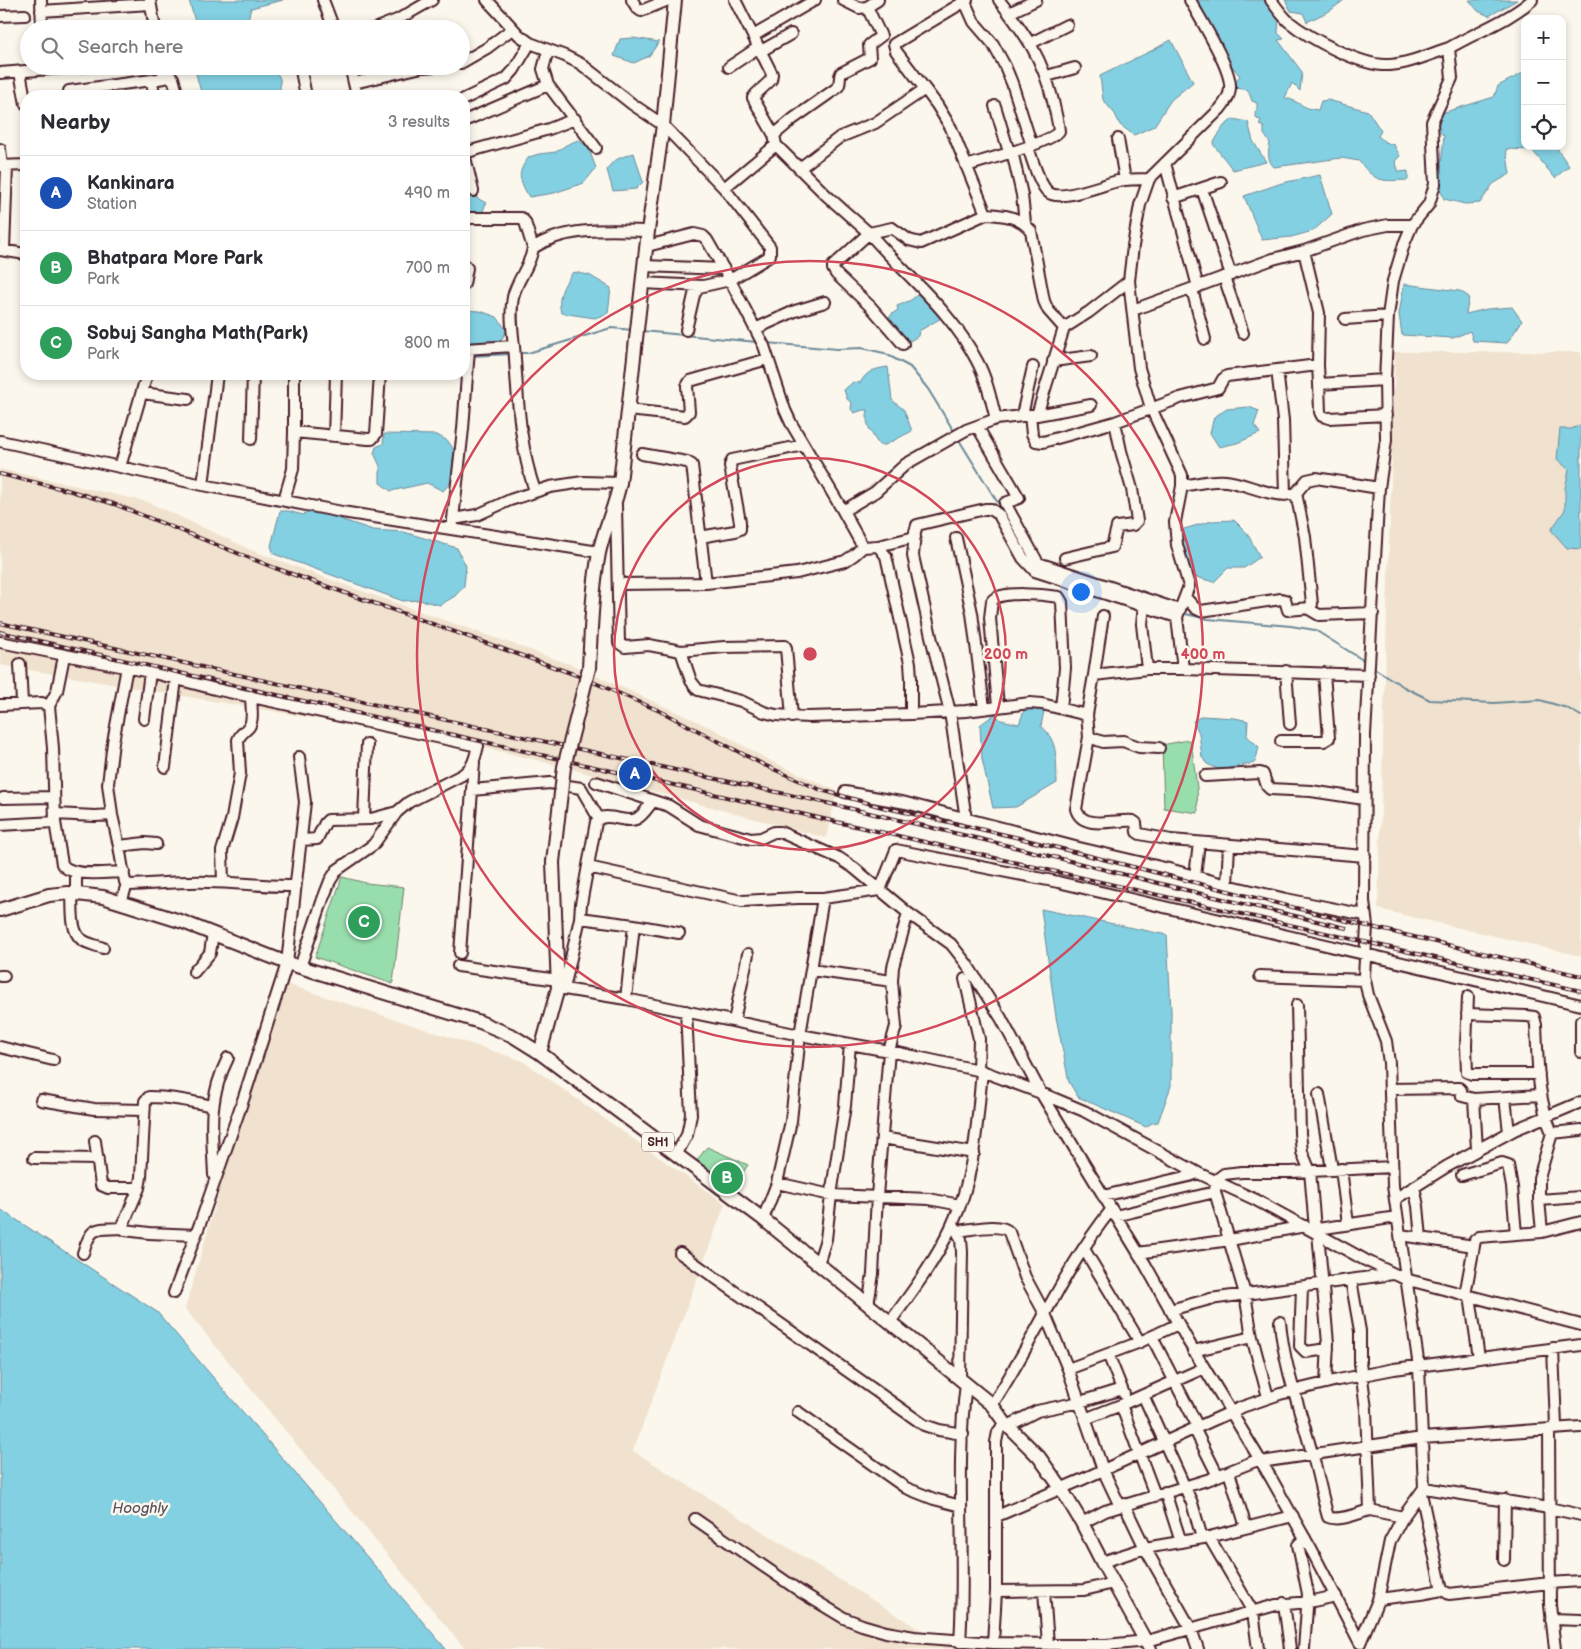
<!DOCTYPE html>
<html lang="en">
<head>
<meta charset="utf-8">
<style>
  body { margin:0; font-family:"Balsamiq Sans",sans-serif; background:#f2f2f3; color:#2b2b33 }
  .controls { position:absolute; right:15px; top:15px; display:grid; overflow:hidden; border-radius:10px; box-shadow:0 2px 8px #0003 }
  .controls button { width:45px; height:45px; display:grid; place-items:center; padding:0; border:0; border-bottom:1px solid #e1e1e2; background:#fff; color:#2b2b33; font:25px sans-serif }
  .you { position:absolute; left:1080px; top:591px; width:18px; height:18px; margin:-12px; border:4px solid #fff; border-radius:50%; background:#1a73e8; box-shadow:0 0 0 8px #1a73e833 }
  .badge { display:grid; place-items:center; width:32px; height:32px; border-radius:50%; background:#d1495b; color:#fff; font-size:16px; font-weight:700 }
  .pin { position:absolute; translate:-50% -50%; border:2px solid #fff; box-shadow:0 1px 5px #0006 }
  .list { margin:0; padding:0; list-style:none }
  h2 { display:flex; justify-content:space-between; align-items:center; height:65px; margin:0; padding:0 20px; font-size:21px }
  h2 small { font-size:16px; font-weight:400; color:#7c7c81 }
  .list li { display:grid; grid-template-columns:32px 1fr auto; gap:15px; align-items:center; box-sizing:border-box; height:75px; padding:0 20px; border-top:1px solid #e1e1e2 }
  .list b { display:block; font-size:19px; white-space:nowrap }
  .list p { margin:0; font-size:16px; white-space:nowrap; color:#7c7c81 }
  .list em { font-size:16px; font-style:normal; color:#7c7c81 }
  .icon { flex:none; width:28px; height:28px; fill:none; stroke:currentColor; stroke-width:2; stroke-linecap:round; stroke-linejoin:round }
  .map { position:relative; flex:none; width:1581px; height:1649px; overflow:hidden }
  .search { position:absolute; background:#fff; box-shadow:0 2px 8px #0003; left:20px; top:20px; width:450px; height:55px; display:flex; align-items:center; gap:12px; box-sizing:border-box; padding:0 18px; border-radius:28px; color:#7c7c81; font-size:19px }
  .panel { position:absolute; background:#fff; box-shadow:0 2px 8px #0003; left:20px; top:90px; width:450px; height:290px; border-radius:20px }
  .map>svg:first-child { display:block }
  .built { fill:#f0e2ce }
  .green { fill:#98deac; stroke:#717e6c }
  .water { fill:#83d0e2; stroke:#6c8999 }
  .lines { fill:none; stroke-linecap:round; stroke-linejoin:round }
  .stream { stroke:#6c8999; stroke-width:2 }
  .minor-casing { stroke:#4a1f2b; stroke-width:14 }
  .major-casing { stroke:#4a1f2b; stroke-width:16 }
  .minor { stroke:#fbf7ec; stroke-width:10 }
  .major { stroke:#fbf7ec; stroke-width:12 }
  .rail-casing { stroke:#4a1f2b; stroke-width:4 }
  .rail { stroke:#fbf7ec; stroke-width:2; stroke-dasharray:5.5; stroke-linecap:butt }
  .major-bridge-casing { stroke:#4a1f2b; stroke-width:16; stroke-linecap:butt }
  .major-bridge { stroke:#fbf7ec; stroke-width:12 }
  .ring { fill:none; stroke:#d1495b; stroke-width:2.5 }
  .labels { text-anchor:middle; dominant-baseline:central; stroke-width:5; stroke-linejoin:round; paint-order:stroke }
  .shield { fill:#fbf7ec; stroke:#7f6065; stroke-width:1 }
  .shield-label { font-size:12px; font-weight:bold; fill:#4a1f2b }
  .water-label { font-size:15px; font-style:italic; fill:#5b5462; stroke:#fbf7ec }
  .centre { fill:#d1495b; stroke:#fbf7ec; stroke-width:2.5 }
  .ring-label { font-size:15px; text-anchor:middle; font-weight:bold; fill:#d1495b; stroke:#fbf7ec; stroke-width:5; stroke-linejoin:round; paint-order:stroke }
</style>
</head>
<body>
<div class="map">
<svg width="1581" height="1649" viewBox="0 0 1581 1649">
  <rect width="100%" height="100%" fill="#fbf7ec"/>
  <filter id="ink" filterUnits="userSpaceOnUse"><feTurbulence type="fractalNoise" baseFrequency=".02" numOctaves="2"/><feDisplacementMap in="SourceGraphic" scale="10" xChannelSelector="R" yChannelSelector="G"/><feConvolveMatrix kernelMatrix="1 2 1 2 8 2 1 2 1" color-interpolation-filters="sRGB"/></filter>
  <g filter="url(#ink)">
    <!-- built -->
    <path class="built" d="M1395 352H1581V956L1378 909Z
      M0 469 148 502 251 550 356 589 575 666 714 729 767 759 837 791 826 838 552 764 478 746 0 665Z
      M280 982 523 1061 725 1204 633 1451 930 1636 1040 1649H465L185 1309Z"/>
    <!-- green -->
    <path class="green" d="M1188 740 1191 741 1197 788 1198 813 1164 808 1162 745Z
      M342 877 366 883 404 887 393 984 315 957Z
      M707 1147 748 1165 731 1190 695 1163Z"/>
    <!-- water -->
    <path class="water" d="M189 0H283L251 8 246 27 242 29H197Z
      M1194 0H1267L1279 18 1278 33 1284 39 1278 40 1302 72 1300 91 1292 83 1285 98C1298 100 1302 109 1318 110L1321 101 1328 100 1368 111 1381 131 1378 136 1385 142 1394 145 1400 156 1395 161 1399 172 1408 171V180C1381 181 1376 183 1359 161L1341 158 1274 167C1267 160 1268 152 1270 143L1264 134V127L1259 125 1261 120 1257 119 1255 113 1257 109V103L1252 101 1248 90 1236 88 1234 82 1240 76C1220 54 1208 27 1194 0Z
      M1285 0H1344L1331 10 1307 22 1303 13 1291 11Z
      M1469 0H1517L1489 16 1478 11Z
      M633 38 659 42 649 56 634 63 614 56 620 39Z
      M1171 40 1193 82 1171 100 1154 126 1134 135 1120 125 1115 114 1103 100 1100 76 1153 50Z
      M194 66H274L280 79V96H202Z
      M1523 73H1525V146H1557L1558 150 1569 166 1555 178 1532 150 1506 149 1510 174 1493 184 1480 203 1465 204 1444 199 1439 186 1444 136 1437 129 1442 113 1494 97 1498 86Z
      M1233 119 1248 122 1253 141 1266 162 1233 170 1213 144 1223 127Z
      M578 140 588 147 596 168 584 183 554 193 529 197C519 179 516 174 529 157L539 154 556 152 566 145Z
      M634 153 643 182 636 189 613 191 607 170C612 159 622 157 634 153Z
      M1320 175 1332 214 1313 231 1291 237 1262 240 1244 196 1282 183Z
      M473 196 486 203 480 219 464 214V201Z
      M573 272 589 275 611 288 608 313 595 318 561 313C557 296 563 286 573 272Z
      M1404 284 1460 291 1469 297 1466 314 1487 309 1512 307 1522 321 1507 343 1473 341 1470 331 1453 338 1402 335 1399 314Z
      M923 290 943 317 919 331 918 336 910 341 902 339 889 321C890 314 893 313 898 310L897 306 911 300Z
      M464 310 480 311 497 317 507 331 498 344 466 345 464 342Z
      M888 367 892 400 904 410 912 431 885 445H879C872 434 864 424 868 410H863L854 413 851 409 852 403 847 399 844 390 853 382 860 383C867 371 874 369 888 367Z
      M1249 407 1259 411 1254 425 1260 433 1237 443 1219 447 1210 433 1214 417 1227 409Z
      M1581 425V549L1567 548 1551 530 1565 510V489L1569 470 1557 459 1560 429H1571Z
      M384 434 437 435 448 441 454 450 451 482 443 491 427 483 391 491 380 483V466L374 453 376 447 383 444Z
      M310 509 373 530 404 532 457 548 466 566 464 586 455 596 440 605 419 600 403 601 274 554 271 546 280 511H288L303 515Z
      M1234 520 1247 533 1260 557 1244 568H1228L1214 582 1192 576 1181 538 1184 529 1212 521Z
      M1025 708 1044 711 1041 726C1059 741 1056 762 1057 783L1016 807 993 808 982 759 980 725 995 714 1001 720 1019 724Z
      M1202 716 1235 718 1248 721 1247 736 1259 747 1255 763 1220 770 1207 764 1202 757 1199 733 1193 721Z
      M1041 909 1167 935 1171 1010V1086L1158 1122 1152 1123 1146 1127 1078 1097 1069 1082 1056 1017Z
      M0 1209 157 1312 446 1649H0Z"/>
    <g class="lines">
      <!-- stream -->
      <path class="stream" d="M0 255 26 259
        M642 331 757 342
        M767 343 837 349 862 348 884 353 910 367 928 389 955 433
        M519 353H528L611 328 633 330
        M471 356 511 354
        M959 440 1014 529
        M1181 613 1208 619 1291 626 1315 630 1366 662
        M1374 668 1404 687 1430 700 1494 703 1540 700 1567 708 1581 716"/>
      <!-- minor casing -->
      <g class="minor-casing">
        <path id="minor" d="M41 0 42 29
          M150 0 155 29
          M323 0 334 29
          M487 0 519 35 530 43 565 56 581 64 632 104 663 125 724 188 770 247V255L767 258 730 280 699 287 694 295 686 330
          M632 0 637 8 641 11 668 0
          M735 0 772 74 771 80 756 94 753 98 774 135 776 145 826 195 869 233 892 228 909 240 921 243 986 214
          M843 0 859 8 867 7
          M1271 0C1276 7 1282 15 1288 21 1309 38 1362 67 1389 65 1409 64 1430 54 1449 48
          M965 2 974 22 993 44 1005 66 1012 83 1032 146
          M41 11 150 4
          M1009 13 1036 0
          M0 16 25 15
          M374 29 397 20 432 0
          M753 36 815 0
          M1031 43 1067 25
          M548 51 543 69 548 85 596 148
          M761 51 791 34
          M461 63 487 48 512 29
          M300 66 306 96
          M350 66 354 83 422 67 436 66
          M729 67 759 47
          M20 72 26 104
          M0 73 88 66
          M1047 76 1075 68
          M164 78 171 77 173 78 178 96
          M354 83 357 96
          M925 89 937 105 951 128 986 214C1003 215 1020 216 1031 231L1044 301 1048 310 1064 328 1037 415H1030L1032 434 1036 441 1043 442 1115 422 1180 398 1218 388 1223 379 1227 376 1318 365 1319 384 1385 380
          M69 91 152 80
          M154 96 152 80 164 78 162 66
          M464 99 506 79 514 70 530 43
          M995 106 1009 152
          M464 121 548 85
          M774 135 793 119 837 88C842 83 838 78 841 73L870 58 869 45 881 36 867 7 878 0
          M1118 139 1125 180
          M1028 147C1032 159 1039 184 1048 192 1059 203 1104 184 1118 181 1129 179 1138 179 1149 179
          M0 149 2 166
          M1012 151 1022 195 1025 223
          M464 153 549 129 575 119
          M464 153 473 191
          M1165 163 1198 287
          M0 166 26 165
          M966 166C982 161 1053 142 1059 131 1058 121 1055 111 1053 101 1042 57 1026 35 999 0
          M800 168 840 137 875 123 925 89 896 51 894 44 967 0
          M724 188 776 145
          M1202 189 1231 275
          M1173 198 1221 182
          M464 218H521L525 222 533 248
          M0 250 26 254
          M4 250 7 166
          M1304 251 1363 230 1388 225H1412
          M464 265 467 268 464 284
          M644 266 724 269
          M1224 277 1243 333
          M642 283 703 286
          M1192 289 1205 339
          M1133 310 1273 259 1304 251 1319 313 1318 365
          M1345 319 1388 316
          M1064 328 1089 312 1129 281
          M755 329 795 311 825 302
          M903 344 871 307 836 274 833 269V266L869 233C905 275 951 310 977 361 987 379 991 400 996 419
          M464 349 514 346
          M1053 361 1091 356
          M1277 370 1283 420 1285 495
          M294 374V432L368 439H372L376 434 380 374
          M1319 384 1320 412 1322 416 1329 418 1386 415
          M142 393 188 399
          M628 410 685 416 689 412 687 386 690 381 768 359
          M1022 415 1033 367
          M1037 415 1091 405
          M977 426 1019 498 1005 503 1038 563 1179 610
          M334 436 336 374
          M251 439 253 374
          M0 441 203 485 342 512 599 552
          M642 454 687 462 692 465 706 583
          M120 467 147 374
          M203 485 217 374
          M1182 486C1196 484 1212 479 1226 481 1245 483 1273 498 1291 494
          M535 491C520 448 518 403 515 359 514 338 509 318 513 297 517 279 530 267 533 248 565 226 611 230 648 231
          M284 500 293 469 294 432
          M616 505 619 643 625 647 649 645 681 651 691 681 698 690 741 701 764 712 776 715 808 717 911 714 966 711 1030 703 1042 704 1087 715 1094 675 1147 669H1183L1369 675
          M843 511 875 492 906 464 966 430 996 419 1030 415
          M453 519 463 429 469 349
          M453 529V519L477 515 510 500 550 487 583 482 620 483
          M700 537 735 531 740 529V522L730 466 732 460 804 445
          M956 538 972 613 984 708
          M878 546 915 537
          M863 547 878 546 886 556 910 663 911 678V714
          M1065 558 1112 547 1117 527 1133 525 1137 521 1132 489 1121 451 1115 422
          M619 584 706 583 797 573 845 561 854 555 863 547 843 511 791 423 785 410 764 346 730 280 707 240 703 236 694 234 647 246
          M1185 597 1195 608 1201 611 1281 599 1285 600 1288 610 1310 608 1312 604 1305 537 1296 493 1307 480 1316 478 1379 488
          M1144 606 1142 624 1147 669
          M1307 608 1319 615 1373 613
          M0 642 150 672 215 689 478 746C474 761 474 766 462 775L409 802 397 812 373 845 337 870 330 881 323 899 300 967
          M681 651 724 647 785 646 786 648 792 717
          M20 664 22 703
          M127 667 113 742 108 784 112 815 119 846 125 882 130 885C156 884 182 881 208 882 237 882 266 887 294 886
          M1183 669 1177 617 1189 586 1177 545 1175 522 1182 486V475L1151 408 1139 368 1129 281 1133 246 1140 205 1149 179 1220 109C1225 103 1230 95 1230 88 1232 69 1200 19 1190 0
          M1286 671 1290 724
          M1094 675 1103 616
          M0 705 42 703 49 706 53 748 55 822 62 864C71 878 109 872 124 872
          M49 706 57 691 64 656
          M998 706 990 618 992 601C1000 590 1046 595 1059 597L1062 602 1065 668 1061 708
          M1087 715 1089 737 1076 809C1082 831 1116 819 1133 821L1136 823 1137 832 1140 834 1171 840 1365 856
          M144 719 150 672
          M1089 737 1103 742 1123 741 1139 747 1159 748
          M1281 741H1324L1329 738 1324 673
          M165 767 176 679
          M1205 776 1260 773 1263 774 1267 786 1270 789 1311 791 1364 799
          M596 782 669 806 699 825 751 839 761 838 774 832H780L839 858 854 868 908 913 951 944 966 963 1001 1018 1041 1093 1145 1264 1188 1341 1271 1478 1312 1551 1360 1643 1378 1600 1390 1541 1403 1517 1424 1488 1419 1367 1393 1186 1389 1063 1386 1041 1368 995 1366 985 1364 976 1367 926 1364 901 1365 735 1379 488 1386 440 1385 380 1388 316 1393 281 1404 244 1412 225 1429 204 1435 184 1432 122 1452 78 1449 48C1476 32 1508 21 1532 0
          M472 790 550 783 581 788 599 819
          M845 792 906 803 1075 847 1169 869 1227 885 1286 899 1365 915
          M3 798 54 797
          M55 814 95 816 112 815
          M364 819 367 744
          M966 819 950 712 933 645 913 556 915 532 917 525 985 509H991L999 515 1023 558 1035 571 1177 617
          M0 825 55 822
          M302 840 317 839 325 823 328 820 371 819 397 812
          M119 846 145 843 156 844
          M588 867 742 901 798 898H823L880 890 896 850 1058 882 1581 1005
          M1195 876 1199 843
          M223 882 222 851 232 818 240 773 238 740C240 733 245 732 249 727 254 720 251 705 251 696
          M1227 885 1229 845
          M72 893C73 906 70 930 81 939 87 944 96 945 103 948
          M76 894V872
          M121 902 127 884
          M634 925 580 918 581 904 596 822C605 810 624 824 636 819 643 816 648 807 653 801
          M460 953 474 763
          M458 966 558 980
          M811 970 892 981
          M194 972 210 953 213 933
          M0 976H4
          M1260 976 1365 980
          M965 979 979 1039 978 1070
          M558 988 626 999 800 1035 889 1051 982 1071 1041 1093 1084 1111 1198 1173 1256 1200 1365 1260 1405 1279 1581 1325
          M564 989 580 918
          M1468 997 1466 1046 1467 1072 1472 1074H1539
          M626 999 634 925 679 933
          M1297 1005 1300 1133 1302 1152 1310 1171 1315 1229
          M1467 1014 1527 1016 1534 1017 1536 1025C1538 1062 1537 1098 1552 1133L1581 1130
          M734 1021 748 954
          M1581 1021V1052
          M0 1047 53 1060
          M1390 1089 1459 1088 1461 1090 1462 1096 1474 1099
          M1319 1094 1332 1169
          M1505 1098 1509 1132
          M41 1100 94 1109 144 1110
          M882 1138 974 1153
          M95 1141 101 1185 108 1188H139
          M1477 1149 1474 1099 1541 1095
          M676 1155 687 1135 691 1115 686 1011
          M34 1158 98 1159
          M1341 1169 1348 1224
          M214 1175C212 1130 207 1100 228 1058
          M1462 1175 1502 1163 1508 1165 1512 1187 1516 1234
          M777 1183 831 1195 929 1199 960 1205
          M1414 1187 1418 1206 1421 1238
          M1103 1196 1189 1176 1198 1173
          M1395 1199 1446 1167 1514 1130 1581 1102
          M1539 1200 1581 1197
          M1115 1216 1215 1192
          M763 1219 777 1183 791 1121 800 1035 823 898
          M955 1227 961 1239 962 1252 960 1379
          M1311 1230 1397 1217
          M957 1231C970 1230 1001 1222 1009 1232L1025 1277 1045 1314 1068 1369 1103 1470 1120 1506
          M1542 1232 1539 1200V1178L1552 1133
          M1318 1233 1328 1343 1326 1383
          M196 1235 149 1233 125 1230 123 1225 139 1188 141 1177 145 1101 149 1097C171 1097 191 1101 212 1106
          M1400 1235 1474 1246 1465 1295
          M1474 1246 1475 1240 1479 1237 1542 1232 1581 1222
          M1084 1249 1140 1342
          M83 1253C92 1224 95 1230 123 1228
          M680 1253 924 1425 939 1430 963 1434
          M1138 1253 1230 1240 1305 1226
          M818 1264 826 1239 831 1195 845 1106 850 1044
          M1351 1280 1360 1331V1363L1366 1409 1370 1510 1403 1517
          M1302 1287 1300 1346 1306 1352 1328 1349
          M174 1293 201 1221 244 1097 287 963 305 802 299 757
          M1470 1296 1479 1358
          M868 1305 873 1274 877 1196 889 1051 896 1026 892 981 893 967 908 913
          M1170 1310 1210 1299 1393 1274
          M890 1322C913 1291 936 1260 952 1225 975 1177 977 1123 982 1071
          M1280 1322C1284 1367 1300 1409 1312 1453 1318 1474 1322 1496 1328 1517 1339 1522 1358 1513 1370 1510
          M1152 1337 1198 1427
          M1553 1348 1556 1427
          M1193 1351 1252 1337
          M1108 1354 1124 1394
          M1068 1369 1140 1342 1178 1324
          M1143 1395 1192 1503 1202 1538
          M1268 1397 1252 1337 1245 1294 1215 1192 1216 1180 1224 1174 1242 1172H1291L1392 1167
          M992 1405C1034 1341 1063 1270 1111 1210
          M1121 1405 1155 1495
          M798 1412 906 1488 934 1499 961 1506
          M1085 1419 1121 1405 1204 1368
          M1008 1426 1037 1411 1080 1402 1122 1389
          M1194 1428 1218 1476
          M1549 1429 1550 1605 1555 1649
          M1261 1462 1422 1438 1581 1427
          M1229 1472 1246 1527
          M1424 1488 1549 1508 1581 1515
          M1165 1492 1181 1542
          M1421 1493 1442 1590 1449 1594 1550 1583 1581 1581
          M1124 1504 1145 1548 1191 1629 1198 1649
          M997 1516 1081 1480 1242 1407 1280 1394 1338 1380 1394 1369 1581 1345
          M695 1519 801 1592 844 1618 862 1625 886 1632 914 1637 993 1643 1106 1645 1147 1641 1276 1605 1309 1602 1336 1596
          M1082 1523 1105 1511 1210 1479 1260 1459
          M1209 1537 1253 1612 1258 1649
          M1504 1560 1505 1500
          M1102 1562 1145 1548 1209 1537 1293 1516
          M996 1591 1084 1590 1114 1583
          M1044 1591 1048 1644
          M1378 1599 1420 1594 1442 1590
          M1284 1603 1290 1649
          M1551 1619 1581 1620
          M960 1642C966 1556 955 1469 966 1384
          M993 1643 996 1591V1442L998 1432 1005 1423
          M1304 1649 1308 1594 1298 1545 1305 1538"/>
      </g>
      <!-- major casing -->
      <g class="major-casing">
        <path id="major" d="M589 668C591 630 592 591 599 553 604 529 615 507 620 483L648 231 663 125 675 0
          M0 910 49 895 68 893 103 897 183 922 287 963 480 1022 513 1036 540 1053 763 1219 992 1405 1005 1423 1039 1457 1061 1488 1082 1523 1102 1562 1150 1649
          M540 1053 558 988 553 862"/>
      </g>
      <!-- minor -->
      <use href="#minor" class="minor"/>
      <!-- major -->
      <use href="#major" class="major"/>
      <!-- rail casing -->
      <g class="rail-casing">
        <path id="rail" d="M0 474 71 491 114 504 275 568 579 676 662 712 764 765 821 790 882 807 1015 837 1367 926 1581 976
          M0 623 827 803 1018 848 1202 894 1346 928
          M0 632 1581 991"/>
      </g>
      <!-- rail -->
      <use href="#rail" class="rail"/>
      <!-- major-bridge casing -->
      <g class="major-bridge-casing">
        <path id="major-bridge" d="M553 862 564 767 589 668"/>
      </g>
      <!-- major-bridge -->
      <use href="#major-bridge" class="major-bridge"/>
    </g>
  </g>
  <!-- distance rings -->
  <g class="ring">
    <circle cx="810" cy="654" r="196"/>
    <circle cx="810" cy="654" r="393"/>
  </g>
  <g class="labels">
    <!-- shield labels -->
    <rect class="shield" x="642" y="1132.5" width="32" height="19" rx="4"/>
    <g class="shield-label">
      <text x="658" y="1142">SH1</text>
    </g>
    <!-- water labels -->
    <g class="water-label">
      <text x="140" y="1508">Hooghly</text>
    </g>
  </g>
  <circle cx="810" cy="654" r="8" class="centre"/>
  <g class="ring-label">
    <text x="1006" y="659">200 m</text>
    <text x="1203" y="659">400 m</text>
  </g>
</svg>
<div class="controls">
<button>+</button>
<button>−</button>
<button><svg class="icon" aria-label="locate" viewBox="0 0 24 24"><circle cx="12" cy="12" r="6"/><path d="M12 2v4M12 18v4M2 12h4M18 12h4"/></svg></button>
</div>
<div class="you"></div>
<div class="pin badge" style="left:635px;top:774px;background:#1a4fb4">A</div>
<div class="pin badge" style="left:727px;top:1178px;background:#2e9e5b">B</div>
<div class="pin badge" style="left:364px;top:922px;background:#2e9e5b">C</div>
<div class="search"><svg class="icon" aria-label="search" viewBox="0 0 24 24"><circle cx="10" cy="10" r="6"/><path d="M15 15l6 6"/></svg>Search here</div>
<section class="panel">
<h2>Nearby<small>3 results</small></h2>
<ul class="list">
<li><span class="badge" style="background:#1a4fb4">A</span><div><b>Kankinara</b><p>Station</p></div><em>490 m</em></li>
<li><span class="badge" style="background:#2e9e5b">B</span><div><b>Bhatpara More Park</b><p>Park</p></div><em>700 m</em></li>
<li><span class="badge" style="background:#2e9e5b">C</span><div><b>Sobuj Sangha Math(Park)</b><p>Park</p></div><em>800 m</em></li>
</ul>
</section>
</div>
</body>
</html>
